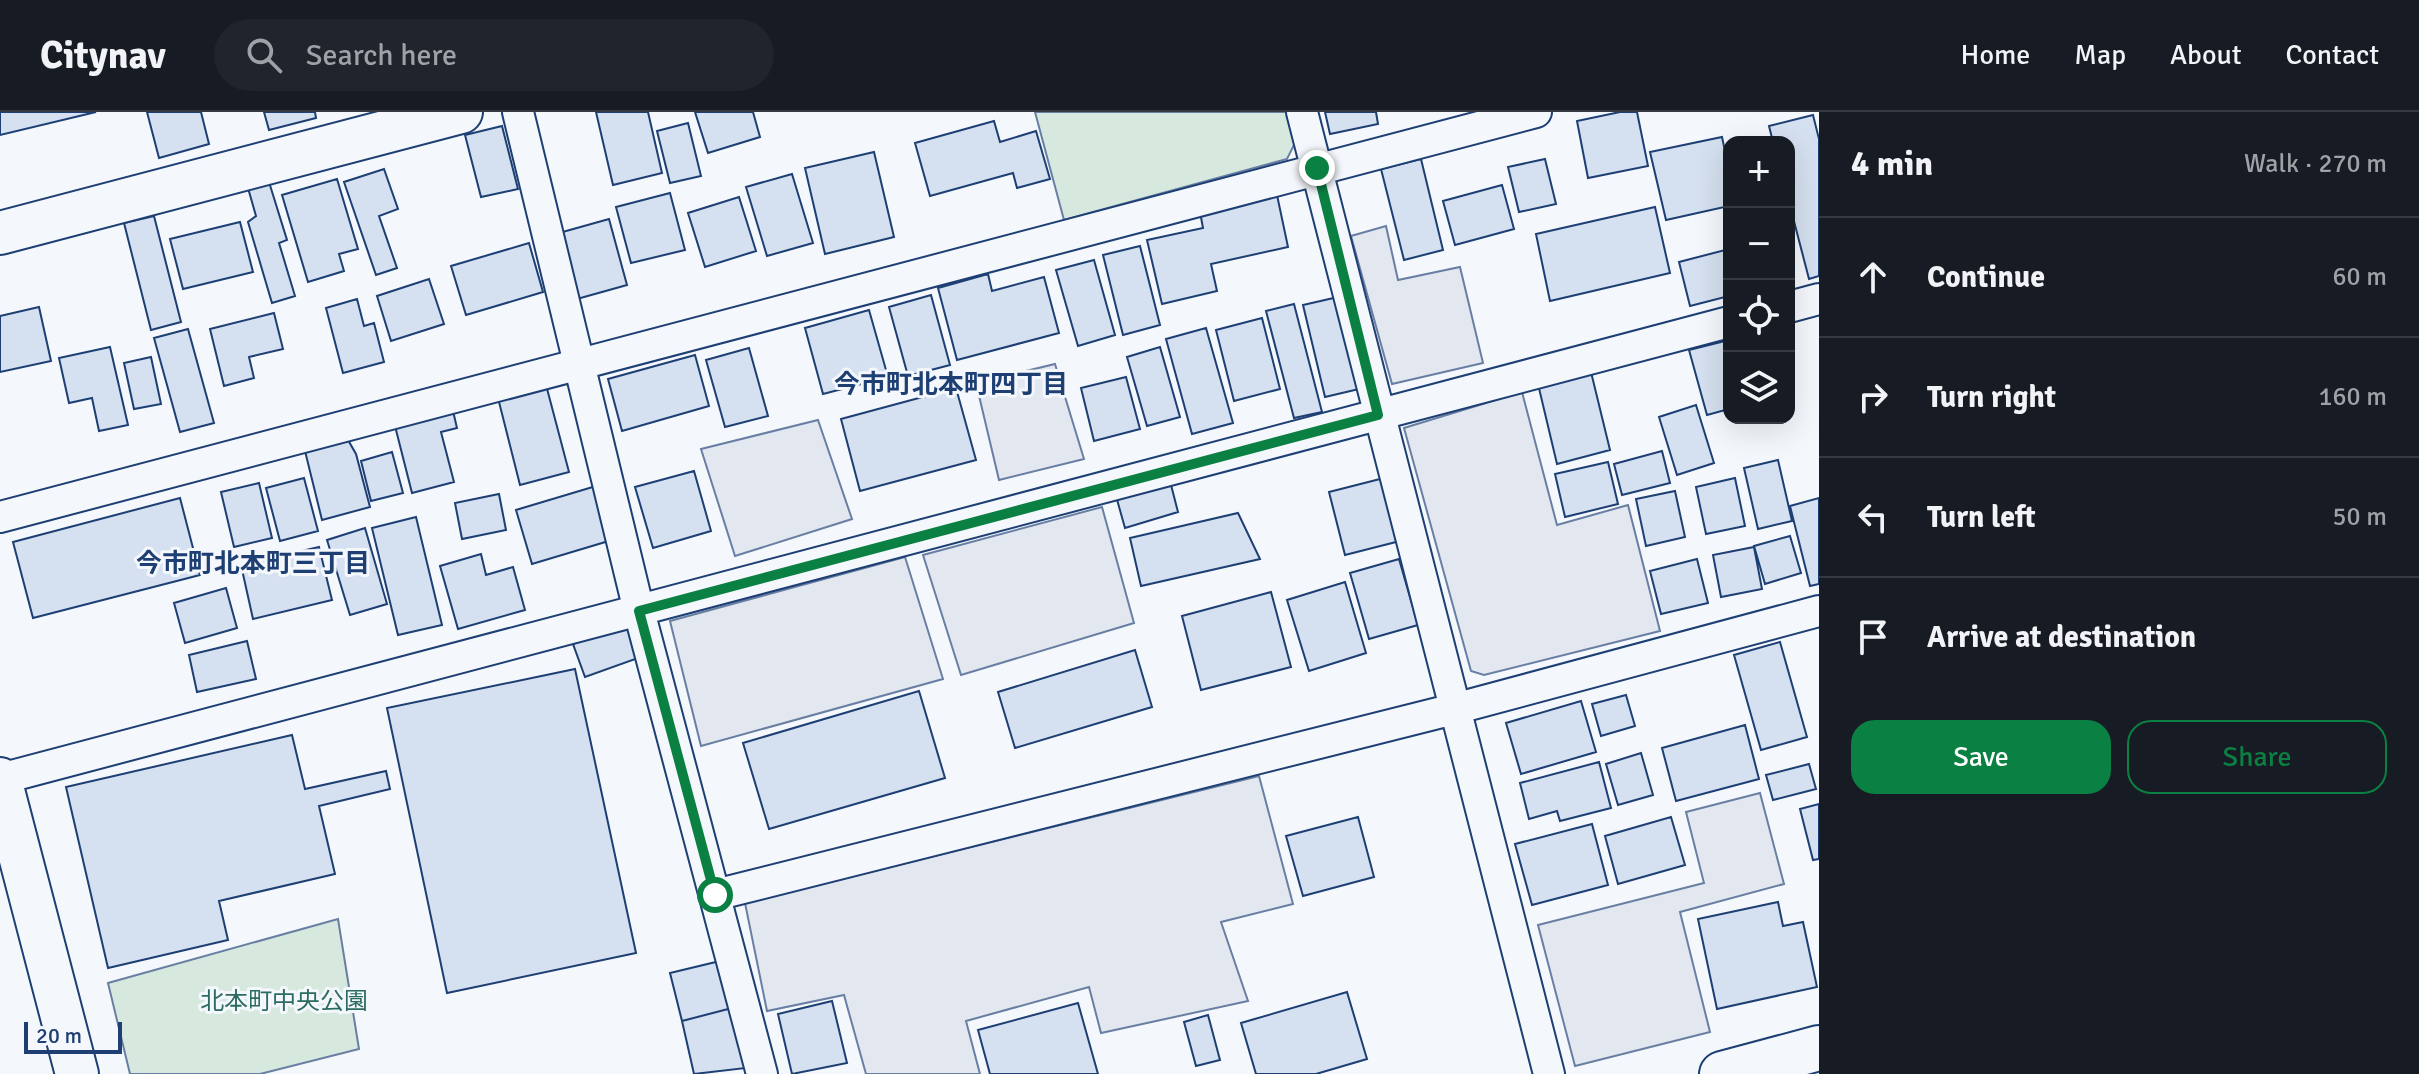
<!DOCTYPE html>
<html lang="en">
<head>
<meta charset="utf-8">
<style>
  body { margin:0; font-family:Signika,"Noto Sans JP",sans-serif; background:#20242c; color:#f1f3f6 }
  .controls { position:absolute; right:24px; top:24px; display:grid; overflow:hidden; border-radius:16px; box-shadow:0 8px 32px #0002 }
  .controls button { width:72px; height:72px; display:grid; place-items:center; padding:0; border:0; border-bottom:2px solid #363941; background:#171b24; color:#f1f3f6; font:40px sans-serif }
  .scale { position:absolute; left:24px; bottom:20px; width:98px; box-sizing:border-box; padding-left:8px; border:4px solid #1d3f73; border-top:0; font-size:22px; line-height:28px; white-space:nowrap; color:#1d3f73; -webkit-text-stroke:6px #f4f7fb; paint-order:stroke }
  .stop { position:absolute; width:24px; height:24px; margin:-18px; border:6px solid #0b8043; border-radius:50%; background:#fff }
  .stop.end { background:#0b8043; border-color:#fff; box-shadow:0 2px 8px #0008 }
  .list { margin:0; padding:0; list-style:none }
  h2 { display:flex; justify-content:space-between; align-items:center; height:104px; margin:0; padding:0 32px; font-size:34px }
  h2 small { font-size:26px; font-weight:400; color:#9ea1a6 }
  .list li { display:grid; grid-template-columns:52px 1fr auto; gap:24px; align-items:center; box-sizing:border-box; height:120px; padding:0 32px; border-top:2px solid #363941 }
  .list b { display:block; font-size:30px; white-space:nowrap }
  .list em { font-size:26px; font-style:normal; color:#9ea1a6 }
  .actions { display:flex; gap:16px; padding:24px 32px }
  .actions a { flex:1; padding:18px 0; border:2px solid #0b8043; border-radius:24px; text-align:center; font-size:28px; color:#0b8043 }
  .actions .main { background:#0b8043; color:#fff }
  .icon { flex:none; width:44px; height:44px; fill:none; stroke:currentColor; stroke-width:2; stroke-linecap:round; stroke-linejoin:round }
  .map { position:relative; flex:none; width:1819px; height:962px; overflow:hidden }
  header { display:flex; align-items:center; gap:48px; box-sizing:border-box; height:112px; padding:0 40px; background:#171b24; border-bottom:2px solid #363941 }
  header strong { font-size:38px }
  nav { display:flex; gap:44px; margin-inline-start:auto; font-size:28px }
  .search { width:560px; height:72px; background:#20242c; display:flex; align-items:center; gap:20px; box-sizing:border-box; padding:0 28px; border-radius:44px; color:#9ea1a6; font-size:30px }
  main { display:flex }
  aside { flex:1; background:#171b24 }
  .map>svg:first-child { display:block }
  .green { fill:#d7e8df; stroke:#687fa3; stroke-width:2 }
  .parking { fill:#e3e8f0; stroke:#687fa3; stroke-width:2 }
  .building { fill:#d5e0f0; stroke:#1d3f73; stroke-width:2 }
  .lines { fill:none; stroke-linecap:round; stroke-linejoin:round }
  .street-casing { stroke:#1d3f73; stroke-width:34 }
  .secondary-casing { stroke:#1d3f73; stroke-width:46 }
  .highway-casing { stroke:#1d3f73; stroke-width:48 }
  .street { stroke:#f4f7fb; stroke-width:30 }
  .secondary { stroke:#f4f7fb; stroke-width:42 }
  .highway { stroke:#f4f7fb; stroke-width:44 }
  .route { stroke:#0b8043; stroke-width:10 }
  .labels { text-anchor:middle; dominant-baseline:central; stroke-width:6; stroke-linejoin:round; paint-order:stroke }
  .park-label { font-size:24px; fill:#2c6c60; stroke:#f4f7fb }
  .neighbourhood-label { font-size:26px; font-weight:bold; fill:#1d3f73; stroke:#f4f7fb }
</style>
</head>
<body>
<header>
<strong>Citynav</strong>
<div class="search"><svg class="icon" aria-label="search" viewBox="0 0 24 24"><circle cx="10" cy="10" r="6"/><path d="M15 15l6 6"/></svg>Search here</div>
<nav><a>Home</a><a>Map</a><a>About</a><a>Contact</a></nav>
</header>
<main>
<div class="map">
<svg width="1819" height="962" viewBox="0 0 1819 962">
  <rect width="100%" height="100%" fill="#f4f7fb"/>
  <!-- green -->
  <path class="green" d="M1035 0H1288L1296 29 1287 47 1064 108Z
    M338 807 359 937 260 962H130L108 871Z"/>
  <!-- parking -->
  <path class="parking" d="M1386 114 1398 168 1460 155 1483 251 1392 272 1351 124Z
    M1055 252 1084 347 999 368 976 271Z
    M1522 280 1557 413 1628 393 1660 519 1484 563 1471 559 1404 316Z
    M818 308 852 407 735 444 701 337Z
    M1102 395 1134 511 961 563 923 443Z
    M905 445 943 567 701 634 670 509Z
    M1259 664 1293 792 1221 810 1248 889 1101 921 1089 875 966 909 980 962H866L844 883 767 899 745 791Z
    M1760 681 1784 772 1680 800 1710 920 1575 954 1538 813 1704 771 1686 700Z"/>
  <!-- building -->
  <path class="building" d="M0 0H96L0 23Z
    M147 0H201L209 32 159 46Z
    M264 0H315L316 6 269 18Z
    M596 0H648L662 61 613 73Z
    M695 0H753L760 25 708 41Z
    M1325 0H1376L1378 12 1330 22Z
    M1620 0H1637L1648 54 1588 66 1577 9Z
    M1813 3 1819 27V164L1809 167 1789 90V30H1773L1769 14Z
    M994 9 1000 30 1036 19 1050 67 1017 76 1013 61 930 84 915 31Z
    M688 11 701 64 670 71 657 19Z
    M502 14 518 77 481 85 465 23Z
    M1722 25 1729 58V94L1666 108 1650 40Z
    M874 40 894 125 825 142 805 56Z
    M1421 47 1443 138 1404 148 1381 57Z
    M1545 47 1556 92 1519 100 1508 55Z
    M384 57 398 97 379 104 397 156 376 163 344 70Z
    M792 62 813 131 767 144 746 75Z
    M337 67 358 137 339 142 344 159 308 170 282 83Z
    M269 70 287 128 279 131 295 184 272 191 248 110 256 104 248 76Z
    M1502 73 1514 117 1455 133 1443 89Z
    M670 81 685 138 631 151 616 95Z
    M1277 83 1288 135 1211 152 1217 179 1162 192 1147 128 1203 116 1200 100Z
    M739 85 756 139 705 155 688 101Z
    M1655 95 1670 161 1550 189 1536 122Z
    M154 104 181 210 151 218 124 111Z
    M609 107 627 173 577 187 559 121Z
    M240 110 253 160 183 177 170 127Z
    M529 131 543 180 466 203 451 154Z
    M1140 134 1160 213 1123 223 1103 143Z
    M1729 137V184L1690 194 1679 150Z
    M1094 148 1115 223 1078 234 1056 158Z
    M988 162 992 179 1044 165 1059 221 957 248 938 176Z
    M429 167 444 212 391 229 377 184Z
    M931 183 950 253 908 264 889 195Z
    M1338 185 1359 277 1325 285 1303 193Z
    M357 187 364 214 374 211 384 250 343 261 326 196Z
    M1294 192 1322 300 1294 306 1266 199Z
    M39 195 51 249 0 260V204Z
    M869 198 888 265 823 282 805 216Z
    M274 201 283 237 249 245 254 266 224 274 210 217Z
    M1262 206 1280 277 1234 289 1216 218Z
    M1206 216 1233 311 1192 322 1166 227Z
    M188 217 214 311 180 320 154 226Z
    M1729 228V297L1707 303 1689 238Z
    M110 235 128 313 99 319 92 286 69 291 59 246Z
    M1160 235 1180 305 1147 314 1127 245Z
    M749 236 768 304 725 315 706 248Z
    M695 243 709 294 622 319 608 267Z
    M151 245 161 292 134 297 124 251Z
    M1591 260 1610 338 1557 352 1538 272Z
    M1126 265 1140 317 1094 329 1081 276Z
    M545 269 569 360 520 373 497 282Z
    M956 276 976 348 860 379 841 307Z
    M1696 293 1714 351 1677 363 1659 305Z
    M453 299 457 316 441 320 454 370 412 381 395 314Z
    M348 328 356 342 370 395 322 408 305 339Z
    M1662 339 1670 371 1622 383 1614 352Z
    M392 340 403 381 371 389 361 349Z
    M1778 348 1792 409 1758 417 1744 356Z
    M1608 350 1618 392 1565 405 1555 362Z
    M694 359 711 419 653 436 635 375Z
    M304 366 318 419 280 429 266 376Z
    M1384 366 1400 429 1345 443 1329 380Z
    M1735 366 1745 414 1706 422 1696 375Z
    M1170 369 1178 400 1125 416 1116 384Z
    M259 371 272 426 234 435 221 380Z
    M596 374 612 428 532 452 516 398Z
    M1675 379 1685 425 1646 434 1636 387Z
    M499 382 506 418 462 427 455 391Z
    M180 386 200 463 33 506 13 430Z
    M1819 386V472L1810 474 1790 394Z
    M1238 401 1260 447 1141 474 1130 426Z
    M416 405 442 513 398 523 372 416Z
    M365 416 387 492 350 503 327 428Z
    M1790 424 1801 461 1765 472 1754 434Z
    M319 435 332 488 253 507 241 453Z
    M1754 435 1762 477 1721 485 1713 443Z
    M481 442 486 463 513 455 525 498 458 517 440 454Z
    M1399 447 1418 513 1369 527 1350 461Z
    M1697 447 1708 491 1661 502 1650 459Z
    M1345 470 1366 541 1309 559 1287 488Z
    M226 476 237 516 185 531 174 491Z
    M1271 480 1291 555 1201 578 1182 504Z
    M629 511 641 545 585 565 573 532Z
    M247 529 256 567 197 580 189 543Z
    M1780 530 1807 625 1761 638 1734 543Z
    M1135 538 1152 595 1015 636 998 580Z
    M575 557 636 841 447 881 387 596Z
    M919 579 945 666 769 717 743 631Z
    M1626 583 1635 614 1601 624 1592 592Z
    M1581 589 1596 640 1521 662 1506 611Z
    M1745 613 1759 667 1676 689 1662 636Z
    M292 623 305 677 386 659 390 677 319 694 335 762 219 789 228 828 108 856 66 675Z
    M1641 641 1653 683 1618 693 1606 652Z
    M1599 650 1611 696 1560 709 1557 699 1529 707 1520 671Z
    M1809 652 1816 677 1773 688 1766 663Z
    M1819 692V747L1813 748 1800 697Z
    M1358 705 1374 765 1303 784 1286 724Z
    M1671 705 1685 753 1618 772 1605 724Z
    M1592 712 1608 773 1532 793 1515 732Z
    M1778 790 1783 814 1803 810 1817 875 1717 897 1698 807Z
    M720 849 732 896 682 909 670 861Z
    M1347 880 1367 947 1316 962H1256L1241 911Z
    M832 889 847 951 792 962 778 902Z
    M1078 891 1098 962H990L978 918Z
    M732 896 746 956 694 962 682 909Z
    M1208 903 1220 948 1196 954 1184 910Z"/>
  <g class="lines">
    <!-- street casing -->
    <g class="street-casing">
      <path id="street" d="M518 0 639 499 762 962
        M1302 0 1549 962
        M1789 195 1819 187
        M0 405 1536 0
        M0 667 1729 210
        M715 783 1454 597 1819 499"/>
    </g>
    <!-- secondary casing -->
    <g class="secondary-casing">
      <path id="secondary" d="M0 121 461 0
        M0 667 77 962"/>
    </g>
    <!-- highway casing -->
    <g class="highway-casing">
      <path id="highway" d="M1722 962 1819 936"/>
    </g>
    <!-- street -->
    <use href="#street" class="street"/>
    <!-- secondary -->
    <use href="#secondary" class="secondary"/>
    <!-- highway -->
    <use href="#highway" class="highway"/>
  </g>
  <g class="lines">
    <!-- route -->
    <path class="route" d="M715 783 639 499 1378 303 1317 56"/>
  </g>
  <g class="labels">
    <!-- park labels -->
    <g class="park-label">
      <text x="284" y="889">北本町中央公園</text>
    </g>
    <!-- neighbourhood labels -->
    <g class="neighbourhood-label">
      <text x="951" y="273">今市町北本町四丁目</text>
      <text x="253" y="452">今市町北本町三丁目</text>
    </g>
  </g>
</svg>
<div class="controls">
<button>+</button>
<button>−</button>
<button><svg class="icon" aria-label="locate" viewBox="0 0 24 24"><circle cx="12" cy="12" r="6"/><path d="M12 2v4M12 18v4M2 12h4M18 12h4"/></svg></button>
<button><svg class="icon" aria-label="layers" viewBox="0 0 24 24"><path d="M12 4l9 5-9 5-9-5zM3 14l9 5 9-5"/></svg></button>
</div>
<div class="scale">20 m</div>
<div class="stop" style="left:715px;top:783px"></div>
<div class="stop end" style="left:1317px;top:56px"></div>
</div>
<aside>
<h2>4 min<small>Walk · 270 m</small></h2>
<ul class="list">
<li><svg class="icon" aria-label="ahead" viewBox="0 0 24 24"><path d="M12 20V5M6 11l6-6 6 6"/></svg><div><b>Continue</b></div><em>60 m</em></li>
<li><svg class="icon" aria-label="right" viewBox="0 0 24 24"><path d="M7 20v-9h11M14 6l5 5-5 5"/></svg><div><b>Turn right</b></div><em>160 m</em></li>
<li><svg class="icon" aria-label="left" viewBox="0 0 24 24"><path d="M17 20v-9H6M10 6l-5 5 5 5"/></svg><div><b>Turn left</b></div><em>50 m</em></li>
<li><svg class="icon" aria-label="arrive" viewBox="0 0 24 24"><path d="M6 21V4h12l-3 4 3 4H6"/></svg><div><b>Arrive at destination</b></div></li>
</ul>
<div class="actions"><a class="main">Save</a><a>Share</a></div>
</aside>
</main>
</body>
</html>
